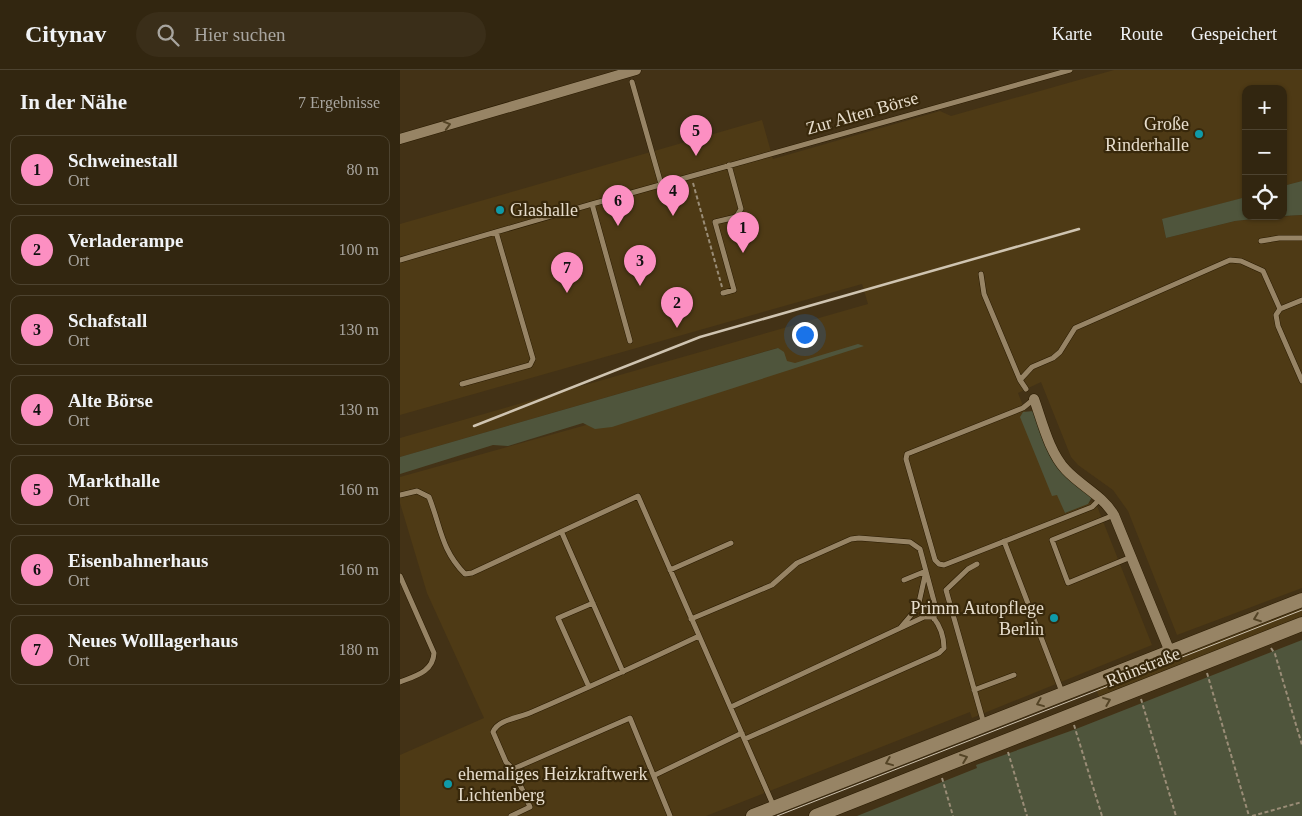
<!DOCTYPE html>
<html lang="de">
<head>
<meta charset="utf-8">
<style>
  body { margin:0; font-family:Georgia,serif; background:#3a2e19; color:#f1f3f6 }
  .controls { position:absolute; right:15px; top:15px; display:grid; overflow:hidden; border-radius:10px; box-shadow:0 1px 4px #0004 }
  .controls button { width:45px; height:45px; display:grid; place-items:center; padding:0; border:0; border-bottom:1px solid #4d4330; background:#322610; color:#f1f3f6; font:25px sans-serif }
  .you { position:absolute; left:404px; top:264px; width:18px; height:18px; margin:-12px; border:4px solid #fff; border-radius:50%; background:#1a73e8; box-shadow:0 0 0 8px #1a73e833 }
  .badge { display:grid; place-items:center; width:32px; height:32px; border-radius:50%; background:#fc8fc2; color:#111; font-size:16px; font-weight:700 }
  .pin { position:absolute; translate:-50% -41px; filter:drop-shadow(0 1px 2px #0008) }
  .pin::after { content:''; position:absolute; top:26px; width:18px; height:15px; background:inherit; clip-path:polygon(0 0,100% 0,50% 100%) }
  .list { margin:0; padding:0; list-style:none }
  h2 { display:flex; justify-content:space-between; align-items:center; height:65px; margin:0; padding:0 20px; font-size:21px }
  h2 small { font-size:16px; font-weight:400; color:#a8a59f }
  .list li { display:grid; grid-template-columns:32px 1fr auto; gap:15px; align-items:center; box-sizing:border-box; height:70px; margin:0 10px 10px; padding:0 10px; border:1px solid #4d4330; border-radius:10px }
  .list b { display:block; font-size:19px; white-space:nowrap }
  .list p { margin:0; font-size:16px; white-space:nowrap; color:#a8a59f }
  .list em { font-size:16px; font-style:normal; color:#a8a59f }
  .icon { flex:none; width:28px; height:28px; fill:none; stroke:currentColor; stroke-width:2; stroke-linecap:round; stroke-linejoin:round }
  .map { position:relative; flex:none; width:902px; height:746px; overflow:hidden }
  header { display:flex; align-items:center; gap:30px; box-sizing:border-box; height:70px; padding:0 25px; background:#322610; border-bottom:1px solid #4d4330 }
  header strong { font-size:24px }
  nav { display:flex; gap:28px; margin-inline-start:auto; font-size:18px }
  .search { width:350px; height:45px; background:#3a2e19; display:flex; align-items:center; gap:12px; box-sizing:border-box; padding:0 18px; border-radius:28px; color:#a8a59f; font-size:19px }
  main { display:flex }
  aside { flex:1; background:#322610 }
  .map>svg:first-child { display:block }
  .built { fill:#4e3a15 }
  .green { fill:#4f553c }
  .lines { fill:none; stroke-linecap:round; stroke-linejoin:round }
  .lane-casing { stroke:#291a00; stroke-width:6 }
  .street-casing { stroke:#291a00; stroke-width:11 }
  .secondary-casing { stroke:#291a00; stroke-width:15 }
  .path { stroke:#9a8d77; stroke-width:2; stroke-dasharray:4 2.5; stroke-linecap:butt }
  .lane { stroke:#978465; stroke-width:5 }
  .street { stroke:#978465; stroke-width:10 }
  .secondary { stroke:#978465; stroke-width:14 }
  .tram { stroke:#cfc4b1; stroke-width:1 }
  .rail { stroke:#cfc4b1; stroke-width:2.5 }
  .oneway { stroke:#544426 }
  .culture-dot { fill:#0f9aa8; stroke:#38280b; stroke-width:2 }
  .labels { text-anchor:middle; dominant-baseline:central; stroke-width:4.5; stroke-linejoin:round; paint-order:stroke }
  .street-label { font-size:18px; fill:#e7ddcc; stroke:#38280b }
  .poi-label { font-size:18px; fill:#e7ddcc; stroke:#38280b; text-anchor:end }
</style>
</head>
<body>
<header>
<strong>Citynav</strong>
<div class="search"><svg class="icon" aria-label="search" viewBox="0 0 24 24"><circle cx="10" cy="10" r="6"/><path d="M15 15l6 6"/></svg>Hier suchen</div>
<nav><a>Karte</a><a>Route</a><a>Gespeichert</a></nav>
</header>
<main>
<aside>
<h2>In der Nähe<small>7 Ergebnisse</small></h2>
<ul class="list">
<li><span class="badge">1</span><div><b>Schweinestall</b><p>Ort</p></div><em>80 m</em></li>
<li><span class="badge">2</span><div><b>Verladerampe</b><p>Ort</p></div><em>100 m</em></li>
<li><span class="badge">3</span><div><b>Schafstall</b><p>Ort</p></div><em>130 m</em></li>
<li><span class="badge">4</span><div><b>Alte Börse</b><p>Ort</p></div><em>130 m</em></li>
<li><span class="badge">5</span><div><b>Markthalle</b><p>Ort</p></div><em>160 m</em></li>
<li><span class="badge">6</span><div><b>Eisenbahnerhaus</b><p>Ort</p></div><em>160 m</em></li>
<li><span class="badge">7</span><div><b>Neues Wolllagerhaus</b><p>Ort</p></div><em>180 m</em></li>
</ul>
</aside>
<div class="map">
<svg width="902" height="746" viewBox="0 0 902 746">
  <rect width="100%" height="100%" fill="#433216"/>
  <!-- built -->
  <path class="built" d="M714 0H902V111L883 116V19H846V127L762 150 766 168 835 151 902 145V518L777 565 728 441 713 420 678 395 671 387 641 312 618 323 665 443 695 431 752 575 572 648 570 642 306 746H0V685L84 648 27 523 0 433V407L387 299 377 278 0 387V368L468 234 462 214 0 345V154L362 50 373 89 540 41 551 46Z
    M902 538V547L699 627 696 619Z"/>
  <!-- green -->
  <path class="green" d="M902 111V145L883 146V116Z
    M846 127V146H880L835 151 766 168 762 149Z
    M458 274 464 276 212 357 195 359 183 353 108 376 93 375 0 404V387L378 278 384 282 387 291 395 293Z
    M633 341 651 387 692 427 688 434 665 443 657 425 652 426 620 347 623 342Z
    M902 570V746H457L577 698 576 695 676 659Z"/>
  <g class="lines">
    <!-- lane casing -->
    <g class="lane-casing">
      <path id="lane" d="M232 12 261 114
        M192 134 230 271
        M861 171 879 168H902
        M0 190 192 134 670 0
        M581 204 584 224 620 310
        M323 223 334 220 315 152 336 147 341 139 329 95
        M902 230 880 239 876 245 878 256 902 311
        M62 314 130 295 133 289 96 162
        M626 319 620 310 632 297 653 288 660 282 675 258 830 190 841 191 863 201 880 239
        M634 329 623 338 507 384 506 389 535 490 539 494 544 495 692 437 701 428
        M0 425 17 421 29 427C41 457 41 480 65 504L72 503 238 426 374 737
        M714 445 652 470 668 513 731 487
        M162 463 223 602
        M604 471 662 622
        M577 494 568 499 546 520 584 654
        M270 500 331 473
        M0 506 34 583C33 602 15 606 0 612
        M291 549 372 515 397 493 451 469 459 468 510 472 520 479 535 535 534 549
        M501 557 518 537 526 501 504 510
        M189 617 158 548 193 533
        M574 620 614 605
        M331 637 524 547H533C541 557 544 566 544 578L539 583 345 669
        M113 699 106 692 93 662C98 649 120 648 132 642 188 618 244 592 299 566
        M255 705 342 663
        M111 746 130 737 113 699 230 648 270 746"/>
    </g>
    <!-- street casing -->
    <g class="street-casing">
      <path id="street" d="M0 69 236 0
        M634 329C642 351 649 382 666 400 682 417 702 425 714 445L770 582"/>
    </g>
    <!-- secondary casing -->
    <g class="secondary-casing">
      <path id="secondary" d="M353 746 902 530
        M416 746 902 554"/>
    </g>
    <!-- path -->
    <path class="path" d="M293 113 322 217
      M871 578 875 584 902 675
      M807 603 849 746
      M741 629 776 746
      M674 655 702 746
      M608 682 627 746
      M542 708 553 746
      M852 746 902 732"/>
    <!-- lane -->
    <use href="#lane" class="lane"/>
    <!-- street -->
    <use href="#street" class="street"/>
    <!-- secondary -->
    <use href="#secondary" class="secondary"/>
    <!-- tram -->
    <path class="tram" d="M377 746 902 540"/>
    <!-- rail -->
    <path class="rail" d="M74 356 300 267 679 159"/>
  </g>
  <!-- one-way arrows -->
  <defs><path id="oneway-chevron" d="M-2-3.5L2.5 0L-2 3.5" fill="none" stroke-width="1.6" stroke-linecap="round" stroke-linejoin="round" transform="scale(1.25)"/></defs>
  <g class="oneway">
    <use href="#oneway-chevron" transform="translate(47 55) rotate(-16)"/>
    <use href="#oneway-chevron" transform="translate(857 548) rotate(159)"/>
    <use href="#oneway-chevron" transform="translate(707 631) rotate(-22)"/>
    <use href="#oneway-chevron" transform="translate(640 633) rotate(158)"/>
    <use href="#oneway-chevron" transform="translate(564 688) rotate(-21)"/>
    <use href="#oneway-chevron" transform="translate(489 692) rotate(158)"/>
  </g>
  <!-- markers -->
  <g class="culture-dot">
    <circle cx="799" cy="64" r="5"/>
    <circle cx="100" cy="140" r="5"/>
    <circle cx="654" cy="548" r="5"/>
    <circle cx="48" cy="714" r="5"/>
  </g>
  <g class="labels">
    <!-- street labels -->
    <g class="street-label">
      <text transform="translate(462 43) rotate(-16)">Zur Alten Börse</text>
      <text transform="translate(743 597) rotate(-22)">Rhinstraße</text>
    </g>
    <!-- poi labels -->
    <g class="poi-label">
      <text x="789" y="54">Große<tspan x="789" dy="21">Rinderhalle</tspan></text>
      <text x="110" y="140" text-anchor="start">Glashalle</text>
      <text x="644" y="538">Primm Autopflege<tspan x="644" dy="21">Berlin</tspan></text>
      <text x="58" y="704" text-anchor="start">ehemaliges Heizkraftwerk<tspan x="58" dy="21">Lichtenberg</tspan></text>
    </g>
  </g>
</svg>
<div class="controls">
<button>+</button>
<button>−</button>
<button><svg class="icon" aria-label="locate" viewBox="0 0 24 24"><circle cx="12" cy="12" r="6"/><path d="M12 2v4M12 18v4M2 12h4M18 12h4"/></svg></button>
</div>
<div class="you"></div>
<div class="pin badge" style="left:343px;top:183px">1</div>
<div class="pin badge" style="left:277px;top:258px">2</div>
<div class="pin badge" style="left:240px;top:216px">3</div>
<div class="pin badge" style="left:273px;top:146px">4</div>
<div class="pin badge" style="left:296px;top:86px">5</div>
<div class="pin badge" style="left:218px;top:156px">6</div>
<div class="pin badge" style="left:167px;top:223px">7</div>
</div>
</main>
</body>
</html>
